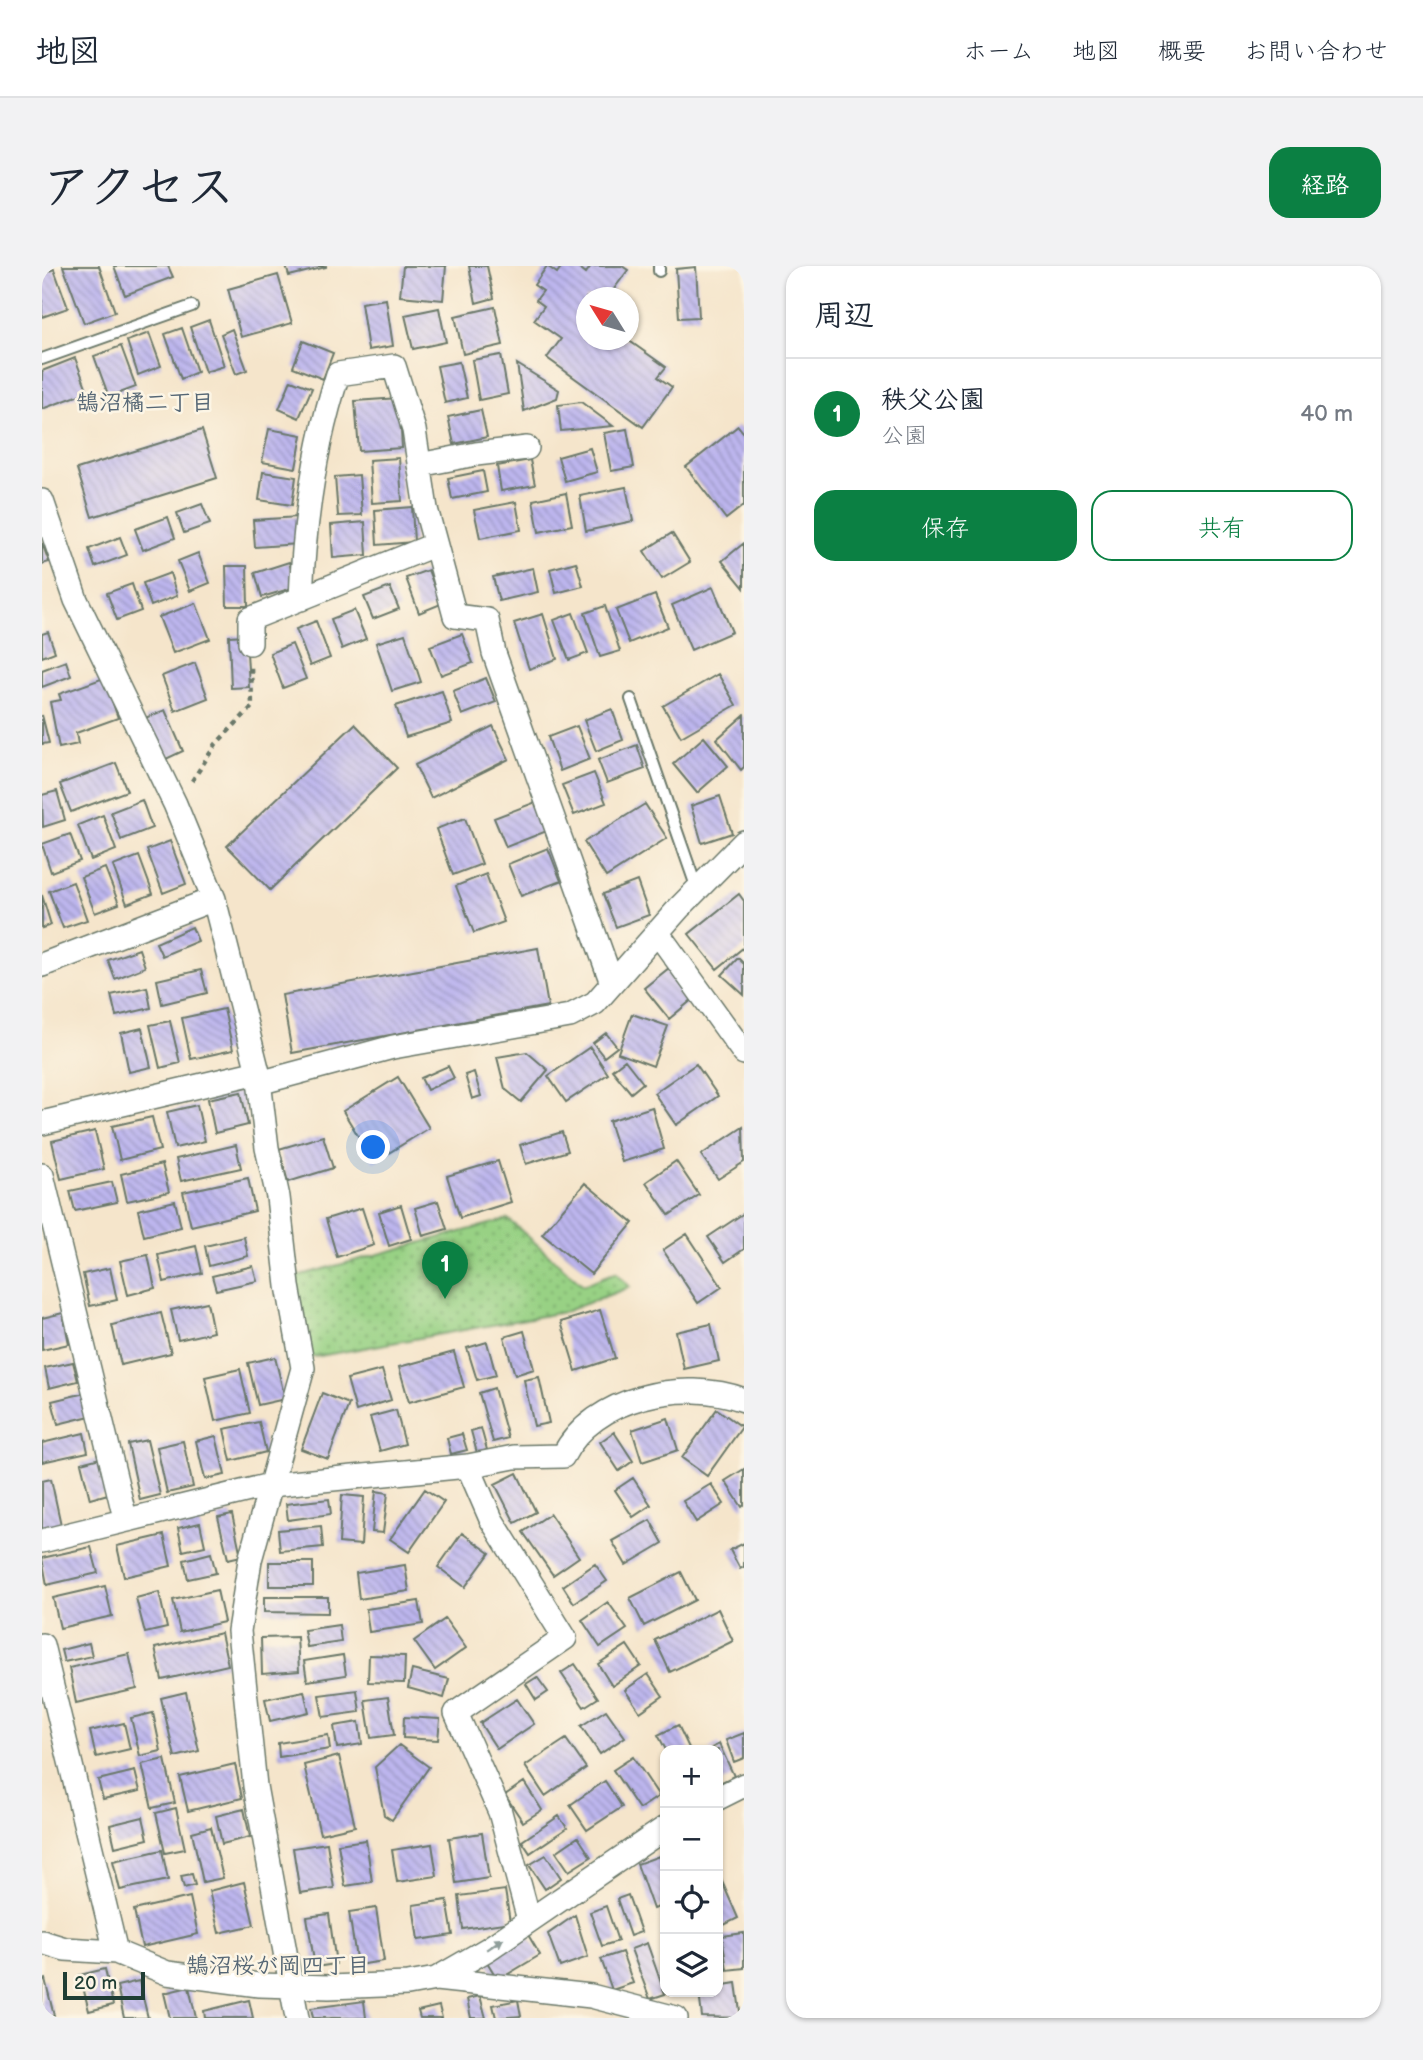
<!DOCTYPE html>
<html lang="ja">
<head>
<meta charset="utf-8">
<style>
  body { margin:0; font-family:"Balsamiq Sans","Klee One",sans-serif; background:#f2f2f3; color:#1f2937 }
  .controls { position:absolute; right:21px; bottom:21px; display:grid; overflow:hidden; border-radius:14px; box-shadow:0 2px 5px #0004 }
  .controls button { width:63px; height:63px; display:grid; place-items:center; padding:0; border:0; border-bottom:2px solid #e0e1e3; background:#fff; color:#1f2937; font:35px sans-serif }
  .compass { position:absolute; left:534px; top:21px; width:63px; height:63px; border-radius:50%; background:#fff; box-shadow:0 2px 5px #0004; rotate:307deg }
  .scale { position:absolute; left:21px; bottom:18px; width:82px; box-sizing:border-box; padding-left:7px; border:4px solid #1f3d34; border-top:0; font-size:19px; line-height:24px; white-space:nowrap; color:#1f3d34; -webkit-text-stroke:5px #fcf5e5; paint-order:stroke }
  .you { position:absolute; left:332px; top:882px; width:24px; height:24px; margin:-18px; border:5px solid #fff; border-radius:50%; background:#1a73e8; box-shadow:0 0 0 10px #1a73e833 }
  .badge { display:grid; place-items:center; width:46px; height:46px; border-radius:50%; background:#0b8043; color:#fff; font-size:23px; font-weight:700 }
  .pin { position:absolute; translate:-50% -58px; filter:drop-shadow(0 2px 4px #0008) }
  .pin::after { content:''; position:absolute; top:37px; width:24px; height:21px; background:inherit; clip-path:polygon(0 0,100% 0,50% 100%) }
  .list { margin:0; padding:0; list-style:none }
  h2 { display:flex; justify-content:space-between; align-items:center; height:91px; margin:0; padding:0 28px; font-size:30px }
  h2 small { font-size:23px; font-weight:400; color:#747a83 }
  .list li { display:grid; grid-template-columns:46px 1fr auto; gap:21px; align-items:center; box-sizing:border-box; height:112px; padding:0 28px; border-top:2px solid #e0e1e3 }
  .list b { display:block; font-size:26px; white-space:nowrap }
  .list p { margin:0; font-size:23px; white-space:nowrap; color:#747a83 }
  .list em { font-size:23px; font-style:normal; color:#747a83 }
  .actions { display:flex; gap:14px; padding:21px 28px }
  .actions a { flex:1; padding:16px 0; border:2px solid #0b8043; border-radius:21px; text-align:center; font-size:24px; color:#0b8043 }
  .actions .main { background:#0b8043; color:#fff }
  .icon { flex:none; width:38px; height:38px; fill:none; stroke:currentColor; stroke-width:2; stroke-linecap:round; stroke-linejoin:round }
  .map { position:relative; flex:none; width:702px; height:1752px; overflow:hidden; border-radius:21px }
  header { display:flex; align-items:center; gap:42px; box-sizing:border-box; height:98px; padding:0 35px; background:#fff; border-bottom:2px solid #e0e1e3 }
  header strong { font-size:33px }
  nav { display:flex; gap:38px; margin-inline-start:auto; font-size:24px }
  .intro { display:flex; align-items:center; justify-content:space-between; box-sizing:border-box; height:168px; padding:0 42px }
  h1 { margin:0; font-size:49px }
  .button { padding:18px 32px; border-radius:21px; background:#0b8043; color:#fff; font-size:24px; font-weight:700 }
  main { display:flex; gap:42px; padding:0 42px }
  aside { flex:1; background:#fff; border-radius:21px; box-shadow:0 2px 5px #0004 }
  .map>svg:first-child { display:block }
  .park { fill:url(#park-dots); stroke:#5c875c; stroke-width:2 }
  .building { fill:url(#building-back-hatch) }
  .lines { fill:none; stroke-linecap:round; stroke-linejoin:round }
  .service-casing { stroke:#6a7869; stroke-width:14 }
  .minor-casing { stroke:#6a7869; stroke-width:26 }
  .path { stroke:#6a7869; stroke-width:4.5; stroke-dasharray:5 5; stroke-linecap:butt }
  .service { stroke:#fff; stroke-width:10 }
  .minor { stroke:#fff; stroke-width:23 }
  .oneway { fill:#8f9e9a }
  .labels { text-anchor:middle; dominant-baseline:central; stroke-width:5; stroke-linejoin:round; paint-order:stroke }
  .neighbourhood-label { font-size:23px; font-weight:bold; fill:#566775; stroke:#fcf5e5 }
</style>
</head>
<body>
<header>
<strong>地図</strong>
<nav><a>ホーム</a><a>地図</a><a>概要</a><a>お問い合わせ</a></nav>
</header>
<div class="intro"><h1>アクセス</h1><a class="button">経路</a></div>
<main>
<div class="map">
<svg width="702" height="1752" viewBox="0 0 702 1752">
  <defs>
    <pattern id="park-dots" width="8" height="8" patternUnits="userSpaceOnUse" patternTransform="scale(1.75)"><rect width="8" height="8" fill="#98d184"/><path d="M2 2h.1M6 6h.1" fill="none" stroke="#7bab6d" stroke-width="1.8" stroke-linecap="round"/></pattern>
    <pattern id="building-back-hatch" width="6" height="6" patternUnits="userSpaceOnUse" patternTransform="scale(1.75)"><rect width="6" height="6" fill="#bdb6ee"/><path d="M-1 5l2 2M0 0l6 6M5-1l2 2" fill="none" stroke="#9995c2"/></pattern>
  </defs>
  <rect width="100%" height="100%" fill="#fcf5e5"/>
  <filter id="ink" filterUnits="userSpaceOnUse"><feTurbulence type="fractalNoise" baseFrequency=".0143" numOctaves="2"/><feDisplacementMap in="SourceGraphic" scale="14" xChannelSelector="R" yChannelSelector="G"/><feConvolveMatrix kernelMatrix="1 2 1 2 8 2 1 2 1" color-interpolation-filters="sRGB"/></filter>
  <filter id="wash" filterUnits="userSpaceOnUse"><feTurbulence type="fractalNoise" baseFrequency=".00686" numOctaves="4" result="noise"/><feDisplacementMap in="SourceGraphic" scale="28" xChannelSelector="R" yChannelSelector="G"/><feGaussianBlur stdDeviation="1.57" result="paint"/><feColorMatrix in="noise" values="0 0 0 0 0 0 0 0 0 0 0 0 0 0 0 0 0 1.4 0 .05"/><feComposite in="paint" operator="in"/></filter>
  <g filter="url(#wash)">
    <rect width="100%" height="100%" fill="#f5e5cb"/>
    <!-- park -->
    <path class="park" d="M466 953 541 1019 574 1006 588 1021 522 1046 266 1092 245 1013Z"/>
    <g id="blocks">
      <!-- building -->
      <path class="building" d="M21 0H57L73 46 42 57Z
        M72 0H126L131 11 83 29Z
        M244 0H284V1L247 10Z
        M361 0H404L401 34 358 30Z
        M427 0H445L452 32 434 37Z
        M505 0 515 7 520 0H535L544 7 549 0H580L586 4 569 27 575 32H544V74H586L624 101 616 111 630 121 601 161 505 92 519 73 492 54 502 40 494 34 501 25 492 19Z
        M654 1 657 51 637 52 634 3Z
        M12 3 26 42 0 51V8Z
        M236 9 250 57 199 71 186 23Z
        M344 33 351 80 326 84 319 37Z
        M453 41 461 79 421 88 413 50Z
        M397 42 404 76 371 83 363 49Z
        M167 54 182 100 163 106 148 61Z
        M140 62 155 106 139 113 123 68Z
        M190 63 205 104 194 108 179 68Z
        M107 67 119 100 96 109 85 75Z
        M261 75 291 87 281 113 251 101Z
        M79 80 94 121 67 131 52 90Z
        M459 89 466 128 437 134 430 94Z
        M33 92 46 126 0 143V105Z
        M417 96 425 132 403 137 395 100Z
        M475 98 517 124 515 132 482 145Z
        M249 114 270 122 257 152 237 143Z
        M357 132 360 182 317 185 313 135Z
        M539 136 571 160 519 165 516 139Z
        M439 144 445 171 412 178 406 151Z
        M696 160 702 167V239L684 253 644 201Z
        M227 163 260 169 254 202 220 196Z
        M585 163 592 201 569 205 562 167Z
        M160 164 175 212 50 251 35 203Z
        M548 182 555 206 523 215 516 191Z
        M357 192 360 235 330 237 327 194Z
        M488 194 493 219 459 225 455 200Z
        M441 205 445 226 410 233 406 212Z
        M221 206 254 211 250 239 217 234Z
        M317 209 320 249 296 250 293 211Z
        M584 221 591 255 544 265 538 230Z
        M524 227 530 259 497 266 491 234Z
        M474 236 479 264 438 272 432 244Z
        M160 238 168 258 142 267 135 247Z
        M370 241 372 276 335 279 333 244Z
        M126 251 133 272 101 284 93 263Z
        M256 251 257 278 213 281 211 254Z
        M323 256 325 289 291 292 289 259Z
        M630 267 648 296 620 313 602 285Z
        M78 271 85 289 53 301 47 283Z
        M0 277 7 296 0 298Z
        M702 277V322L680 295Z
        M156 287 168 317 148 325 136 295Z
        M247 296 254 321 220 331 213 307Z
        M534 296 541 320 514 327 508 303Z
        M184 300H205L206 340H185Z
        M491 302 496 326 457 335 451 311Z
        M386 304 399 338 377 347 364 312Z
        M128 307 135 330 109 340 101 317Z
        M90 318 99 345 75 354 65 327Z
        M348 321 357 343 331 353 322 331Z
        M671 321 690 366 649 384 630 339Z
        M613 329 626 361 587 377 574 344Z
        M154 337 168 373 131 387 117 351Z
        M563 340 578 385 558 391 543 347Z
        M312 344 324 373 300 383 289 353Z
        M531 347 546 387 527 394 512 354Z
        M501 348 515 393 487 403 472 357Z
        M274 355 288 392 268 400 254 363Z
        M6 366 13 386 0 391V368Z
        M363 368 379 416 350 425 334 377Z
        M420 368 431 397 399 409 388 380Z
        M204 369 207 421 189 422 187 370Z
        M250 378 264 413 241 422 228 387Z
        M24 395 29 410 0 421V404Z
        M153 397 166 432 133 445 120 410Z
        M676 408 694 439 639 471 621 440Z
        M62 412 76 452 34 467 36 478 17 482 8 436 19 434 17 428Z
        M444 412 454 436 420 449 411 425Z
        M400 425 410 457 364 471 354 440Z
        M570 443 581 474 554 485 542 454Z
        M123 444 141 485 122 494 103 452Z
        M0 449 7 477 0 478Z
        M702 449V501L699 504 675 473Z
        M313 458 355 502 228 624 185 580Z
        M451 460 467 493 389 532 373 499Z
        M535 460 548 493 518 505 506 471Z
        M662 471 686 500 655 527 631 498Z
        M595 479 603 503 565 517 556 494Z
        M74 497 85 525 29 546 18 518Z
        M552 507 564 537 532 549 520 519Z
        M15 525 23 554 1 561 0 529Z
        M678 530 690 567 660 577 649 540Z
        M100 534 110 562 79 574 69 546Z
        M494 536 505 565 464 581 452 552Z
        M603 538 625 572 564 611 542 576Z
        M61 549 74 584 49 594 36 559Z
        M423 552 440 598 411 609 394 563Z
        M28 568 38 595 9 606 0 578Z
        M128 575 144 618 121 627 105 584Z
        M506 582 519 615 479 630 466 598Z
        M97 590 111 628 85 638 71 600Z
        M63 602 77 638 53 647 39 611Z
        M444 608 462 656 432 667 414 620Z
        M595 615 607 649 574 661 561 628Z
        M31 616 45 654 21 662 7 625Z
        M697 628 702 635V681L675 703 647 668Z
        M0 629 9 659 0 662Z
        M150 661 156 675 120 690 114 677Z
        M496 682 506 740 250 787 240 729Z
        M97 683 103 701 73 713 66 694Z
        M696 692 702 698V729L680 709Z
        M627 702 652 732 627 753 602 722Z
        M159 704 165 727 120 738 115 714Z
        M105 721 109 742 74 750 69 729Z
        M182 743 191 784 149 793 140 752Z
        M590 748 626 760 611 800 576 787Z
        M128 755 138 797 118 802 108 759Z
        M100 762 109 801 87 806 79 767Z
        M564 767 575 781 562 791 551 777Z
        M548 781 566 808 524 836 506 810Z
        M485 786 506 804 479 836 463 823 455 791Z
        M583 794 601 817 589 827 570 804Z
        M654 798 676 830 634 859 612 827Z
        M406 800 412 812 385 824 379 812Z
        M432 806 439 830 430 833 423 809Z
        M356 811 387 862 332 896 301 845Z
        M199 826 206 859 173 867 166 833Z
        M155 839 163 875 133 882 125 846Z
        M610 841 622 883 580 896 567 855Z
        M110 851 118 884 78 894 70 860Z
        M701 861 702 896 676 913 659 889Z
        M53 865 62 903 19 913 10 875Z
        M520 866 526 885 484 898 478 879Z
        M281 870 291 902 246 916 237 883Z
        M194 879 199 902 139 915 134 893Z
        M456 895 469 936 418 952 405 910Z
        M634 895 657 929 627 949 604 916Z
        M120 898 127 926 85 935 79 908Z
        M206 912 213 945 149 960 141 926Z
        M70 916 75 936 33 945 28 925Z
        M543 917 591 957 549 1008 500 968Z
        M133 935 139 961 102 970 96 944Z
        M396 935 405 963 381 970 373 942Z
        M359 939 369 973 347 980 337 946Z
        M320 942 332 979 295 991 284 953Z
        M702 947V983L683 996 666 971Z
        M645 968 680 1021 656 1037 621 984Z
        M202 971 206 990 167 1000 163 980Z
        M154 980 160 1007 122 1016 116 989Z
        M106 989 113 1022 86 1029 78 995Z
        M211 1000 215 1015 174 1024 170 1010Z
        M68 1002 75 1034 48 1040 41 1008Z
        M165 1036 171 1066 136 1074 129 1044Z
        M558 1044 573 1092 534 1105 519 1056Z
        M21 1047 27 1078 0 1084V1052Z
        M119 1047 129 1087 79 1099 70 1059Z
        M669 1058 677 1095 642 1103 634 1066Z
        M482 1065 492 1103 473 1109 462 1071Z
        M445 1076 454 1109 435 1114 425 1082Z
        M412 1086 422 1121 367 1136 357 1101Z
        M233 1091 243 1133 216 1139 206 1097Z
        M31 1096 36 1115 7 1122 3 1102Z
        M198 1103 208 1147 173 1155 163 1111Z
        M340 1104 349 1134 314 1145 305 1113Z
        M497 1111 507 1157 492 1160 482 1114Z
        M452 1122 466 1172 451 1176 437 1127Z
        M43 1127 48 1150 16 1158 10 1135Z
        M280 1127 307 1138 286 1193 259 1183Z
        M675 1143 700 1161 665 1210 640 1192Z
        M354 1144 363 1178 338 1185 328 1151Z
        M626 1152 636 1184 600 1196 590 1164Z
        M217 1156 224 1186 189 1195 182 1163Z
        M439 1162 445 1184 435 1187 429 1165Z
        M572 1166 591 1195 577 1205 558 1176Z
        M42 1167 46 1186 0 1196V1177Z
        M420 1168 425 1184 409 1188 405 1172Z
        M174 1170 183 1209 163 1213 154 1175Z
        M105 1174 118 1229 98 1234 86 1178Z
        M141 1175 151 1221 125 1227 115 1181Z
        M58 1192 66 1228 48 1233 39 1197Z
        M702 1203V1239L700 1241 683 1215Z
        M475 1207 494 1246 473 1257 453 1218Z
        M591 1212 609 1239 591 1251 573 1224Z
        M9 1213 19 1259 0 1264V1215Z
        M669 1218 682 1238 654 1256 641 1235Z
        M383 1223 402 1236 367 1286 348 1273Z
        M334 1225 346 1227 341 1267 330 1266Z
        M300 1229 322 1231 319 1279 297 1277Z
        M287 1233 289 1248 246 1254 244 1238Z
        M190 1248 199 1290 186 1293 176 1251Z
        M508 1248 537 1291 511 1309 481 1266Z
        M608 1254 621 1277 584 1299 570 1275Z
        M158 1257 163 1280 141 1285 136 1262Z
        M279 1260 281 1281 238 1285 236 1264Z
        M420 1267 448 1287 423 1321 396 1301Z
        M122 1269 129 1300 82 1311 75 1280Z
        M702 1277V1301L698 1303 688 1284Z
        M49 1281 56 1307 5 1319 0 1292Z
        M169 1287 174 1307 146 1313 142 1294Z
        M227 1296H271V1320H227Z
        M553 1298 565 1315 532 1337 521 1320Z
        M363 1299 367 1325 317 1333 314 1307Z
        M639 1306 653 1334 602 1360 588 1332Z
        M63 1320 70 1350 18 1362 11 1332Z
        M175 1324 182 1356 138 1366 131 1334Z
        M117 1326 125 1362 103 1367 94 1332Z
        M222 1331H286V1347L222 1346Z
        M377 1335 381 1358 327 1366 324 1343Z
        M566 1336 585 1363 558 1381 540 1354Z
        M676 1343 691 1375 628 1406 613 1374Z
        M403 1353 424 1382 393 1404 372 1375Z
        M297 1359 299 1376 265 1381 262 1364Z
        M179 1367 186 1399 120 1414 113 1382Z
        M255 1371 257 1405 220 1408 219 1372Z
        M47 1377 50 1390 22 1396 19 1384Z
        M585 1379 599 1400 570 1420 556 1398Z
        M87 1388 95 1423 34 1437 27 1402Z
        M301 1389 304 1409 265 1415 262 1395Z
        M327 1389 363 1390 362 1417 326 1416Z
        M533 1398 556 1432 542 1441 519 1407Z
        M370 1404 407 1413 402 1432 366 1422Z
        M606 1408 621 1430 598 1446 583 1424Z
        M495 1411 506 1426 494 1434 484 1418Z
        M315 1424 318 1446 281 1451 277 1429Z
        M262 1425 267 1446 228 1455 223 1433Z
        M144 1426 157 1485 133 1491 119 1432Z
        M346 1431 352 1469 329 1472 323 1434Z
        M475 1433 492 1458 455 1483 438 1457Z
        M564 1444 583 1471 558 1488 539 1460Z
        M111 1447 119 1485 98 1490 89 1452Z
        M362 1451 398 1453 396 1474 361 1472Z
        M317 1456 320 1478 295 1482 292 1460Z
        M82 1457 88 1483 54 1491 48 1465Z
        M636 1459 648 1484H624L616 1469Z
        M702 1467V1492L692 1496 684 1474Z
        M286 1469 288 1483 237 1491 236 1477Z
        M524 1473 544 1502 503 1530 483 1500Z
        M677 1478 692 1510 676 1518V1484H666Z
        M357 1479 387 1501 350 1554 342 1549 333 1501Z
        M297 1490 313 1560 278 1568 262 1499Z
        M591 1491 617 1530 597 1543 571 1504Z
        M123 1493 133 1537 110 1542 100 1498Z
        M193 1498 200 1532 146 1545 138 1511Z
        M93 1505 98 1525 61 1533 56 1514Z
        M563 1515 580 1541 545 1564 528 1539Z
        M482 1516 500 1544 481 1556 463 1529Z
        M134 1542 143 1583 123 1587 114 1547Z
        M202 1543 208 1571 180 1578 174 1550Z
        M517 1550 525 1562 488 1587 480 1575Z
        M101 1551 106 1573 73 1581 68 1559Z
        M169 1561 181 1612 161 1616 150 1566Z
        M440 1567 447 1612 414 1617 407 1572Z
        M536 1571 549 1591 527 1605 514 1586Z
        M324 1574 330 1616 303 1620 296 1578Z
        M285 1577 292 1622 258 1627 251 1582Z
        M390 1578 395 1610 355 1616 350 1584Z
        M120 1584 126 1614 78 1624 71 1595Z
        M623 1588V1639L611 1643 595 1598Z
        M504 1589 519 1612 503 1623 487 1599Z
        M150 1608 153 1619 142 1622 139 1610Z
        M678 1611 696 1652 676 1662V1612Z
        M202 1616 212 1659 177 1667 167 1625Z
        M463 1624 468 1656 421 1663 417 1630Z
        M586 1629 599 1666 588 1670 575 1633Z
        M148 1631 156 1668 100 1681 92 1644Z
        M405 1634 411 1669 376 1674 371 1639Z
        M564 1640 576 1675 560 1680 548 1646Z
        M334 1642 342 1695 315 1699 307 1646Z
        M287 1648 294 1698 273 1701 265 1651Z
        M533 1649 546 1691 518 1701 506 1668Z
        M485 1667 498 1689 456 1714 442 1691Z
        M702 1667V1702L685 1704 680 1670Z
        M605 1677 623 1728 608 1733 589 1683Z
        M580 1686 591 1717 570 1724 559 1693Z
        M63 1703 71 1739 47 1745 38 1709Z
        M3 1713 12 1750 0 1752V1714Z
        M97 1715 106 1752H82L75 1720Z
        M694 1717 699 1752 660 1751 657 1726H676V1720Z
        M147 1721 154 1752H128L122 1727Z
        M438 1730 444 1752H429L425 1733Z
        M207 1734 211 1752H163L162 1745Z
        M476 1734 479 1750 454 1752 451 1739Z
        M322 1735 324 1752H271L269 1742Z
        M397 1740 400 1752H378L376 1745Z"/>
    </g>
  </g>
  <g filter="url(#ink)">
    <use href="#blocks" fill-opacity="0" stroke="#6a7869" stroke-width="2"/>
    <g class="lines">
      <!-- service casing -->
      <g class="service-casing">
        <path id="service" d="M617 5V0
          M0 93 150 40
          M589 433 655 623"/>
      </g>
      <!-- minor casing -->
      <g class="minor-casing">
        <path id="minor" d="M377 199 434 188 485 182
          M0 235 34 334 133 538 172 633 216 806 225 882 236 931 246 1020 261 1102 208 1294 197 1365 213 1520 255 1752
          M259 333C262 255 272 182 296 108L352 100 372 164 384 243 413 350 445 354 452 387 570 717
          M208 377V353L392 279
          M615 666 702 787
          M0 699 172 633
          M217 817 351 781 528 750 553 737 637 642 702 576
          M0 857 216 806
          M0 909 83 1252
          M426 1200 449 1253 523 1372 414 1447 458 1546 487 1654
          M0 1275 228 1219 426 1200 472 1191 521 1190C551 1130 643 1112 702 1134
          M0 1379 74 1686
          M676 1532 702 1519
          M0 1676 23 1683 74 1686 125 1707 217 1719 287 1721 366 1718 394 1713 549 1730 634 1752
          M394 1713 446 1683 623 1562"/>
      </g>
      <!-- path -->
      <path class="path" d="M150 515 174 478 210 441 209 399"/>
      <!-- service -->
      <use href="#service" class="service"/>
      <!-- minor -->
      <use href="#minor" class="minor"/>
    </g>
    <!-- one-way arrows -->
    <defs><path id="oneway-solid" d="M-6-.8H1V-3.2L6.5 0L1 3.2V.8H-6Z" transform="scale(1.75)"/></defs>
    <use class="oneway" href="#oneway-solid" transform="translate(453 1678) rotate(-34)"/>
  </g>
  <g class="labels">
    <!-- neighbourhood labels -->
    <g class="neighbourhood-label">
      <text x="103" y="137">鵠沼橘二丁目</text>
      <text x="236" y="1700">鵠沼桜が岡四丁目</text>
    </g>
  </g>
</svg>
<div class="controls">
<button>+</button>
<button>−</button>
<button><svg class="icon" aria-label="locate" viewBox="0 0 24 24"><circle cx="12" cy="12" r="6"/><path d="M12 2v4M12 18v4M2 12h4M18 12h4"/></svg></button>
<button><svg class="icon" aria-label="layers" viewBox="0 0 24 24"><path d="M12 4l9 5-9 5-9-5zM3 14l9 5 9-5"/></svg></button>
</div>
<svg class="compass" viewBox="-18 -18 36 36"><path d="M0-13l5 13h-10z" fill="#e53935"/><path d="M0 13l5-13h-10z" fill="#747a83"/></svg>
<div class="scale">20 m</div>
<div class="you"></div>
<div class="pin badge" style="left:403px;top:1033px">1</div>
</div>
<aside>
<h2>周辺<small></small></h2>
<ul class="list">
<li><span class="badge">1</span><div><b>秩父公園</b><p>公園</p></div><em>40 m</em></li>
</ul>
<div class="actions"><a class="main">保存</a><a>共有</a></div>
</aside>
</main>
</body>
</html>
